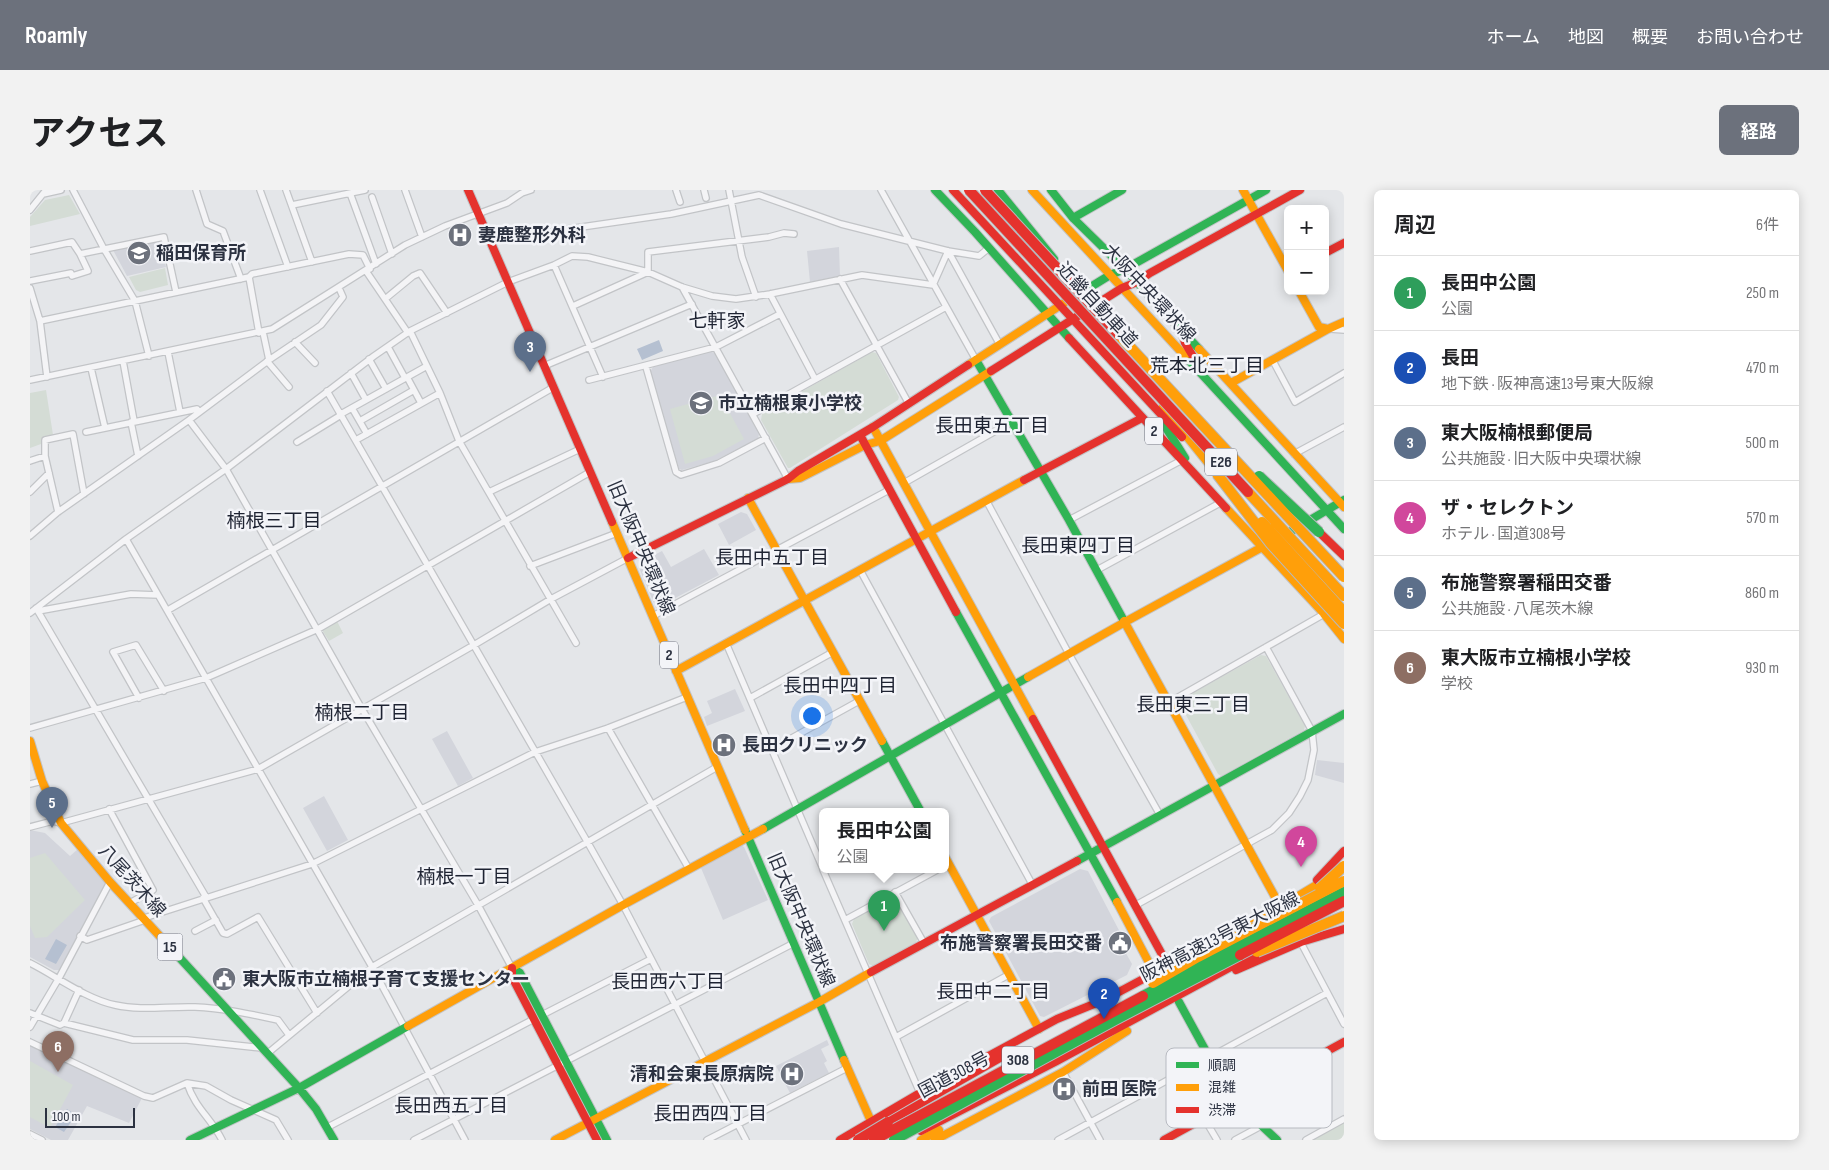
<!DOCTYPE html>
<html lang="ja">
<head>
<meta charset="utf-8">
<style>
  body { margin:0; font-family:"Sofia Sans Condensed","Noto Sans JP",sans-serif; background:#f2f2f2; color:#202124 }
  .controls { position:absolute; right:15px; top:15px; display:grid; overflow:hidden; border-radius:8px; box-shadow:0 2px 12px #0003 }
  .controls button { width:45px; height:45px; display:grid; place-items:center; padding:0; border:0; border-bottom:1px solid #e0e0e0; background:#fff; color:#202124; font:25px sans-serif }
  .scale { position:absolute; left:15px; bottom:12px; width:90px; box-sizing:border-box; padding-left:5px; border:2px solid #2c3241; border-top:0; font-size:14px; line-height:18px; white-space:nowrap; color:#2c3241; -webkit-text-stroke:4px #f3f4f8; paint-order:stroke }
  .you { position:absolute; left:781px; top:525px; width:18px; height:18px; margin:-12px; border:4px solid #fff; border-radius:50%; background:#1a73e8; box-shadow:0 0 0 8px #1a73e833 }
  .badge { display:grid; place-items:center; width:32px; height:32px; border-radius:50%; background:#6c717c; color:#fff; font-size:16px; font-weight:700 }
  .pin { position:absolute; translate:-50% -41px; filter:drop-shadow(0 1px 2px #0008) }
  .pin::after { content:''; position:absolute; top:26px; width:18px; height:15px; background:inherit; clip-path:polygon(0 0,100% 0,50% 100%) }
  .popup { position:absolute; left:789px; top:618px; width:130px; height:65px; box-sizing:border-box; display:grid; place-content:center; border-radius:8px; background:#fff; filter:drop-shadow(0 1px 4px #0005); font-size:16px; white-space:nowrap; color:#757577 }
  .popup b { font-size:19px; color:#202124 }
  .popup::after { content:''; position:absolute; left:50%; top:100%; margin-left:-10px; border:10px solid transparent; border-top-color:#fff }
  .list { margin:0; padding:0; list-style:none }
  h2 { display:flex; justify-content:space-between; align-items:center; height:65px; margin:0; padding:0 20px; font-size:21px }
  h2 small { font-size:16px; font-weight:400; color:#757577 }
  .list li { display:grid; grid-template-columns:32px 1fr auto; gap:15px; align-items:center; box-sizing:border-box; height:75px; padding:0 20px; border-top:1px solid #e0e0e0 }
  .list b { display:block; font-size:19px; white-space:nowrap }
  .list p { margin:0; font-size:16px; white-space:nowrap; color:#757577 }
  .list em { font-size:16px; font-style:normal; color:#757577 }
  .map { position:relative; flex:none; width:1314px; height:950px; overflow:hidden; border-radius:8px }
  header { display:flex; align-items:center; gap:30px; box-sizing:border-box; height:70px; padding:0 25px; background:#6c717c; color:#fff }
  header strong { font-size:24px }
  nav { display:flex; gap:28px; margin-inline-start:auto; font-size:18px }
  .intro { display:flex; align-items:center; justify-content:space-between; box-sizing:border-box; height:120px; padding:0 30px }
  h1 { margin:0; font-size:35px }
  .button { padding:12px 22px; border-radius:8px; background:#6c717c; color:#fff; font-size:18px; font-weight:700 }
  main { display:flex; gap:30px; padding:0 30px }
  aside { flex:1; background:#fff; border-radius:8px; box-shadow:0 2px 12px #0003 }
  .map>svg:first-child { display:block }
  .built { fill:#d3d5dc }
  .green { fill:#d4dcd5 }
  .water { fill:#b5c0d1 }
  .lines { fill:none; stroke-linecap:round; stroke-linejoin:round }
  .street-casing { stroke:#c2c4c7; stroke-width:8 }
  .fast-casing { stroke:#c2c4c7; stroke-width:10 }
  .slow-casing { stroke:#c2c4c7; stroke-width:10 }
  .jam-casing { stroke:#c2c4c7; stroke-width:10 }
  .street { stroke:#f4f4f6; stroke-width:5.5 }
  .fast { stroke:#30b455; stroke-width:8 }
  .slow { stroke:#ff9f0a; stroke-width:8 }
  .jam { stroke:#e5322d; stroke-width:8 }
  .fast-bridge-casing { stroke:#b7b9bd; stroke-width:12; stroke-linecap:butt }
  .slow-bridge-casing { stroke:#b7b9bd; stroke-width:12; stroke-linecap:butt }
  .jam-bridge-casing { stroke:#b7b9bd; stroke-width:12; stroke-linecap:butt }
  .fast-bridge { stroke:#30b455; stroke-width:10 }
  .slow-bridge { stroke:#ff9f0a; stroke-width:10 }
  .jam-bridge { stroke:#e5322d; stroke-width:10 }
  .labels { text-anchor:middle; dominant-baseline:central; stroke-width:5; stroke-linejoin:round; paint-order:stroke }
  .shield { fill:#f3f4f8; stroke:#686c78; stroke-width:1 }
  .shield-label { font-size:16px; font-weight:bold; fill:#2c3241 }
  .poi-label { font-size:18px; font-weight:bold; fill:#2c3241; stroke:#f3f4f8; text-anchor:start }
  .street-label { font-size:18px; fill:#2c3241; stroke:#f3f4f8 }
  .neighbourhood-label { font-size:19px; fill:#1e2332; stroke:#f3f4f8 }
  .key { fill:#f3f4f8; stroke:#b7bac1; stroke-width:1 }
  .key-label { font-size:14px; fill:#2c3241 }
</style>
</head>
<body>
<header>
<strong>Roamly</strong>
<nav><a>ホーム</a><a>地図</a><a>概要</a><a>お問い合わせ</a></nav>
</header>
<div class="intro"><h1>アクセス</h1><a class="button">経路</a></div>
<main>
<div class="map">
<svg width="1314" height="950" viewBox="0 0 1314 950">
  <rect width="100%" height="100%" fill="#e4e6e9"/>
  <!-- built -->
  <path class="built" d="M129 50 136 77 97 86 83 60Z
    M809 57 810 86 780 92 777 61Z
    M679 161 685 163 729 244 728 249 684 271 652 280 649 279 620 182 623 177Z
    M711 322 717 324 726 340 699 355 688 334Z
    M674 359 689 385 626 418 610 380 614 370 632 361 641 377Z
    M705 499 715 521 677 536 674 527 682 523 677 511Z
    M417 541 443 588 428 596 402 549Z
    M1287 570 1314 573V593L1285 585Z
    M294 606 318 650 297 661 273 618Z
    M0 640 15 643 40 666 48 659 74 690 75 695 29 780H24L0 767Z
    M711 655 714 657 738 710 693 730 671 678Z
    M1050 679 1058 681 1092 746 1085 750 1090 759 1093 758 1102 774 1097 785 1014 827 1010 826 959 731 961 727Z
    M797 850 799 855 791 859 797 871 794 873 799 883 760 903 746 876Z
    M0 855 112 908 99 933 57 916 38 950H21L0 939Z"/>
  <!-- green -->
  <path class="green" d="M39 5 50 24 0 36V27L15 10Z
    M135 78 138 95 110 102 106 100 99 87Z
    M842 162 846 163 869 207 868 210 760 278H758L731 230 732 224Z
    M16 200 23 245 11 249V254L0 258V203Z
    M690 205 714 249 683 266 655 274 640 219Z
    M307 431 313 443 299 451 292 440Z
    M1231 465 1236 466 1275 536 1274 540 1191 586 1188 584 1150 514V510Z
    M15 663 55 710 17 747 5 748 0 736V668Z
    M861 708 866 710 888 747 886 752 843 776 839 774 822 734 824 729Z
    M0 871 43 895 20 938 0 927Z
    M1314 932V950H1280Z"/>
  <!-- water -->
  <path class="water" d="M629 150 633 161 612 170 607 159Z
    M26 749 37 755 26 774 15 769Z
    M37 919 46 925 34 942 25 937Z"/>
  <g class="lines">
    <!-- street casing -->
    <g class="street-casing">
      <path id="street" d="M43 0 74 59 105 111 119 166
        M166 0 177 34 193 41 211 89
        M230 0 258 77
        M256 0 282 72
        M375 0 392 47
        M646 0 650 12
        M674 0 676 8
        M699 0 712 67 726 107
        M851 0 946 170
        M320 3 346 74
        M13 4 31 0
        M342 7 362 64
        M262 15 335 0
        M0 20 16 0
        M461 52 469 49 641 24 729 5 811 34 918 61 949 66 959 58
        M0 61 42 52 50 64 134 47 146 102
        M918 61 970 155
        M524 75 573 187
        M336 81 378 143
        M219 87 222 84 319 64 333 65 340 79
        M810 89 879 214
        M0 91 41 83 42 86 58 81 50 64
        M652 97 758 289
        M0 98 10 131 17 187
        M740 104 785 189
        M355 109 383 86 390 83 417 123
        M543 116 618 82V62L739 47 754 43 764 44
        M10 131 219 87 229 143
        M1300 139 1314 140
        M380 141 410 203 429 251 546 453
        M233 142 239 170
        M265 152 285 173
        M358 157 375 188
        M138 162 150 222
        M339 169 356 199
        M93 171 104 231
        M237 171 259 197
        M1243 171 1265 212 1314 183
        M514 176 662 114
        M616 177 646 282 651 285 689 273 736 248
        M61 178 75 238
        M321 183 336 210
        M377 187 391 213
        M0 190 242 139 375 55 415 36 477 13 492 3 501 0
        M559 190 686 157 750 124
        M297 201 558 653 593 715 716 950
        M322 218 337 244
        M311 224 397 176
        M723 224 916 117
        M159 230 196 279 332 519 448 715 482 778
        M330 231 384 200
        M101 232 108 266
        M56 242 167 219 169 222
        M326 250 410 203
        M267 252 311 225
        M1264 264 1314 237
        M0 271 15 266
        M874 293 983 231
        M0 302 19 283
        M459 302 550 259
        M956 310 1039 464 1130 625
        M28 322 15 266V250L43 244 54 304
        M1039 330 1152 270
        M0 346 28 322 159 230 239 170 291 135 313 107 309 98
        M96 349 342 777 435 950
        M500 376 587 343
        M830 380 1002 694
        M1067 380 1190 313
        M6 418 176 707
        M138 420 524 197
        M8 421 101 404 128 405
        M0 423 96 349 196 279 344 166 380 141 478 92 524 75 542 66 558 67 618 82 652 97 682 106 706 109 740 104 832 85 903 95 918 61
        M623 426 859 300
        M696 453 793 679
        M109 508 83 462 106 455 134 501
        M720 508 803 462
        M1138 513 1294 424
        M0 538 176 488 288 439 560 282
        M578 538 659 679
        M742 559 829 511
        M0 594 12 591
        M79 619 123 700 100 713
        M0 637 23 631 31 633 228 579 444 455 521 409 598 368
        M793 680 890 903
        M865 702 894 753
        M173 708 193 743 197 744 228 727 287 823
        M1106 715 1242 640 1259 623 1270 606 1278 590 1284 560 1282 541 1236 457
        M114 728 282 674 505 562 578 538 657 507
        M815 730 907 680
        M165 741 186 730
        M50 746 57 750 115 730
        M1270 751 1314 834
        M0 773C26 786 56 809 85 815 111 821 138 816 165 817 193 818 220 824 248 830L259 845
        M0 823 30 835 34 833 103 850H157L232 858
        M512 825 621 769
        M34 833 49 800
        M0 837 29 788 80 692
        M866 847 980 784
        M0 852 114 906 123 908 157 893 176 896 201 910 246 930 258 950
        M238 863 342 777 687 577
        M1033 882 1070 950
        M157 893C165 918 181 928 192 950
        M1174 928 1187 950
        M298 937 504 829
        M0 944 12 950
        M384 950 764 753
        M677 950 817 878
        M1028 950 1297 803
        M1205 950 1231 936
        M1276 950 1314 929"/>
    </g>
    <!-- fast casing -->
    <g class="fast-casing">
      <path id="fast" d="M905 0 945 42 1039 148
        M968 0 1024 69
        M1021 0 1043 28 1095 79 1169 159
        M1043 28 1092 0
        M1046 106 1080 85 1095 79 1236 0
        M1155 166 1314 339
        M946 170 1039 330 1094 431
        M1133 233 1155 268
        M1253 346 1314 310
        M926 422 1087 712
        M852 551 891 622
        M733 639 998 487
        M715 640 814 870
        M1047 671 1314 524
        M148 766 269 898 286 919 304 950
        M482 778 490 783 577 950
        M1149 812 1201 907 1247 950
        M160 950 269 898 378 836"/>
    </g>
    <!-- slow casing -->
    <g class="slow-casing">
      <path id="slow" d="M1002 0 1155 166
        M1213 0 1258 81
        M1269 101 1289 137 1298 139
        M1169 159 1314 317
        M938 175 1034 113
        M1201 193 1298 139 1314 132
        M1133 217 1187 284
        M843 237 1003 529
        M758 289 770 288 835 255 850 251 961 181
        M718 308 852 551
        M1196 318 1299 429
        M582 332 715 640
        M1294 424 1314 449
        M1094 431 1250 716
        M646 481 994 290
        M998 487 1095 432 1236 355
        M0 551 12 591 31 633 80 692 148 766
        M915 667 1009 839
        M1087 712 1127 788
        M1143 773 1265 708 1298 688
        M378 836 593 715 733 639
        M814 870 844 938
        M525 950 789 812 841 782
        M891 950 909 940
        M905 950 1033 882 1097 841"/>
    </g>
    <!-- jam casing -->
    <g class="jam-casing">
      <path id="jam" d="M438 0 582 332
        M923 0 1152 247
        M1295 63 1314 53
        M1152 142 1155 153 1167 173
        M1039 148 1196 318
        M961 181 1092 98 1107 92 1120 83 1270 0
        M830 245 926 422
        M994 290 1112 228
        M1289 342 1314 366
        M598 368 758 289 768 281 843 237 938 175
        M1003 529 1140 779
        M1287 690 1314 661
        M482 778V787L567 950
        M1206 780 1271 752 1314 739
        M841 782 1047 671
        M858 932 977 864
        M891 941 1027 871 1234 759
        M810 950 890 903 1027 829 1074 810 1143 773
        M1134 950 1314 852"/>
    </g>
    <!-- street -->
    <use href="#street" class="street"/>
    <!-- fast -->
    <use href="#fast" class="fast"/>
    <!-- slow -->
    <use href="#slow" class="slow"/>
    <!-- jam -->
    <use href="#jam" class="jam"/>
    <!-- fast-bridge casing -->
    <g class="fast-bridge-casing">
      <path id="fast-bridge" d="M1229 286 1289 342
        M1113 806 1314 702
        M864 950 1085 830 1210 765"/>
    </g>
    <!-- slow-bridge casing -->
    <g class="slow-bridge-casing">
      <path id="slow-bridge" d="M1089 145 1314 387
        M1187 284 1241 354 1314 434
        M1218 302 1314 406
        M1232 332 1314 422
        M1290 698 1314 676
        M1227 762 1314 726
        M1123 793 1168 767 1314 691"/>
    </g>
    <!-- jam-bridge casing -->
    <g class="jam-bridge-casing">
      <path id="jam-bridge" d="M939 0 1218 302
        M955 0 1089 145
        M1210 765 1314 711
        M828 950 858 932
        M844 950 1113 806"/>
    </g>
    <!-- fast-bridge -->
    <use href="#fast-bridge" class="fast-bridge"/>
    <!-- slow-bridge -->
    <use href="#slow-bridge" class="slow-bridge"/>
    <!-- jam-bridge -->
    <use href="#jam-bridge" class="jam-bridge"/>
  </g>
  <!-- icons -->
  <defs>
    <g id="hospital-disc" transform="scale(1.25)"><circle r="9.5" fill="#6c717c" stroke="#f3f4f8"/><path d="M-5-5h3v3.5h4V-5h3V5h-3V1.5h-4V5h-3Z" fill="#fff"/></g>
    <g id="school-disc" transform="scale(1.25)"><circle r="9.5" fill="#6c717c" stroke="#f3f4f8"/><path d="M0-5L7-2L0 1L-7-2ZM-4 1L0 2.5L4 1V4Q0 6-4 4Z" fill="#fff"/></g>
    <g id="civic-disc" transform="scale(1.25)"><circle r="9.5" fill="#6c717c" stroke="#f3f4f8"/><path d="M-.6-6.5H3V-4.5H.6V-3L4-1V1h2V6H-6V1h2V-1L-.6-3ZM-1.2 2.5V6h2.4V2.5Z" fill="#fff"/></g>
  </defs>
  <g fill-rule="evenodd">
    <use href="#hospital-disc" x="430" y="45"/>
    <use href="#school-disc" x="109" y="63"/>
    <use href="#school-disc" x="671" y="213"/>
    <use href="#hospital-disc" x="694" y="555"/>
    <use href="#civic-disc" x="1090" y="753"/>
    <use href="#civic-disc" x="194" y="789"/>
    <use href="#hospital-disc" x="762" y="884"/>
    <use href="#hospital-disc" x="1034" y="899"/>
  </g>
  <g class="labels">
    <!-- shield labels -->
    <g class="shield">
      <rect x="1115" y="227.5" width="18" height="27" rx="4"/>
      <rect x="1175" y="258.5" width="32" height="27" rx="4"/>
      <rect x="630" y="451.5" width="18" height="27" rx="4"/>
      <rect x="127.5" y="743.5" width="25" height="27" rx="4"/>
      <rect x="972" y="856.5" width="32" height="27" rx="4"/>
    </g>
    <g class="shield-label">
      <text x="1124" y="241">2</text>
      <text x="1191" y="272">E26</text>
      <text x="639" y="465">2</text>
      <text x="140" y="757">15</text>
      <text x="988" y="870">308</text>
    </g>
    <!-- poi labels -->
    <g class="poi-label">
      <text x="448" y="45">妻鹿整形外科</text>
      <text x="126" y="63">稲田保育所</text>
      <text x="688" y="213">市立楠根東小学校</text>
      <text x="712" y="555">長田クリニック</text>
      <text x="1072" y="753" text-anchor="end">布施警察署長田交番</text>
      <text x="212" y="789">東大阪市立楠根子育て支援センター</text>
      <text x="744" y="884" text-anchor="end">清和会東長原病院</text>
      <text x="1052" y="899">前田 医院</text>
    </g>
    <!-- street labels -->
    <g class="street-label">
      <text transform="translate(1119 103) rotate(47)">大阪中央環状線</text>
      <text transform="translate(1067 115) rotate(47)">近畿自動車道</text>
      <text transform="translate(611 358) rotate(67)">旧大阪中央環状線</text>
      <text transform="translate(102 691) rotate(48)">八尾茨木線</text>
      <text transform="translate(771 730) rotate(67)">旧大阪中央環状線</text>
      <text transform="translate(1190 747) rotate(-27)">阪神高速13号東大阪線</text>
      <text transform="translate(924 885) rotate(-28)">国道308号</text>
    </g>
    <!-- neighbourhood labels -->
    <g class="neighbourhood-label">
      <text x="687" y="131">七軒家</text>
      <text x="1177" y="176">荒本北三丁目</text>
      <text x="962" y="236">長田東五丁目</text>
      <text x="244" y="331">楠根三丁目</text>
      <text x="1048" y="356">長田東四丁目</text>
      <text x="742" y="368">長田中五丁目</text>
      <text x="810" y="496">長田中四丁目</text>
      <text x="1163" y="515">長田東三丁目</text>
      <text x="332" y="523">楠根二丁目</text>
      <text x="434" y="687">楠根一丁目</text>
      <text x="638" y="792">長田西六丁目</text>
      <text x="963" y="802">長田中二丁目</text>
      <text x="421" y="916">長田西五丁目</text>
      <text x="680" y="924">長田西四丁目</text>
    </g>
  </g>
  <!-- legend -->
  <rect x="1136" y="858" width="166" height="80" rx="8" class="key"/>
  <rect x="1146" y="872" width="23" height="6" fill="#30b455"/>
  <rect x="1146" y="894" width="23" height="7" fill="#ff9f0a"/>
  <rect x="1146" y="917" width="23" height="6" fill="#e5322d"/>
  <g class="key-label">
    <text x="1178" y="880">順調</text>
    <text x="1178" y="902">混雑</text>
    <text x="1178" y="925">渋滞</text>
  </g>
</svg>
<div class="controls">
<button>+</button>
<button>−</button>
</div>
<div class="scale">100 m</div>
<div class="you"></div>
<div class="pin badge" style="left:854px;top:741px;background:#2e9e5b">1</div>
<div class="popup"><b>長田中公園</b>公園</div>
<div class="pin badge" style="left:1074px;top:829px;background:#1a4fb4">2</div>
<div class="pin badge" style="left:500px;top:182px;background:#5c6f8a">3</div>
<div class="pin badge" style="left:1271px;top:677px;background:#d1479c">4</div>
<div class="pin badge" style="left:22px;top:638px;background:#5c6f8a">5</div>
<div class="pin badge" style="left:28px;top:882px;background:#8d6e63">6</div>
</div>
<aside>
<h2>周辺<small>6件</small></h2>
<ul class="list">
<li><span class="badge" style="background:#2e9e5b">1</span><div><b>長田中公園</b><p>公園</p></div><em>250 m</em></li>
<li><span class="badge" style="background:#1a4fb4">2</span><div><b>長田</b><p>地下鉄 · 阪神高速13号東大阪線</p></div><em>470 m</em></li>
<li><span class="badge" style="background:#5c6f8a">3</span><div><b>東大阪楠根郵便局</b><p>公共施設 · 旧大阪中央環状線</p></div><em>500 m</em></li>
<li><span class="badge" style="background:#d1479c">4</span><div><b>ザ・セレクトン</b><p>ホテル · 国道308号</p></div><em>570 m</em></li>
<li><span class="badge" style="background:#5c6f8a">5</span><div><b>布施警察署稲田交番</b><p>公共施設 · 八尾茨木線</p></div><em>860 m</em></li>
<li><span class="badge" style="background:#8d6e63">6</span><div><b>東大阪市立楠根小学校</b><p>学校</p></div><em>930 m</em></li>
</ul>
</aside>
</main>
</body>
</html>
